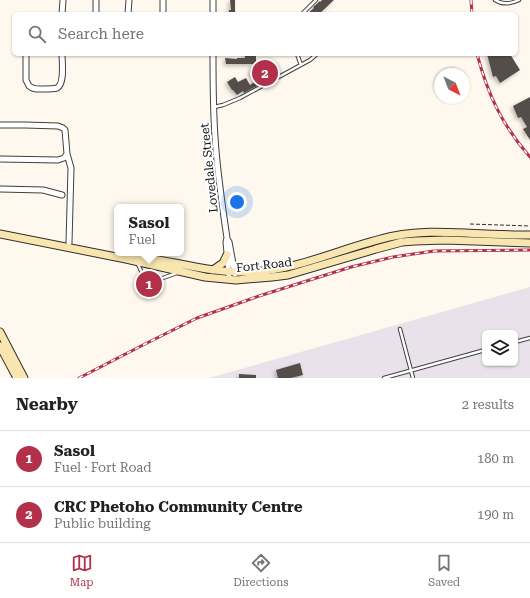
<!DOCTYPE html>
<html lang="en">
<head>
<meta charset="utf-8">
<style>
  body { margin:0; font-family:"Roboto Serif",serif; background:#f2f2f2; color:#202124 }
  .controls { position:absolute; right:12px; bottom:12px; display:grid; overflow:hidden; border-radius:6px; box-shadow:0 1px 3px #0004 }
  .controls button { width:36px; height:36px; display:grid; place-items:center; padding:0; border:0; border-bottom:1px solid #e0e0e0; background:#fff; color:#202124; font:20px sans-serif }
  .compass { position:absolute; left:434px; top:68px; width:36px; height:36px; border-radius:50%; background:#fff; box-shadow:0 1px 3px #0004; rotate:138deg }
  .you { position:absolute; left:237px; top:202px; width:14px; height:14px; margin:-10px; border:3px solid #fff; border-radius:50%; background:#1a73e8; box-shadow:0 0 0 6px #1a73e833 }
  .badge { display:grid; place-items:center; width:26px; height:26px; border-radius:50%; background:#b2304a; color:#fff; font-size:13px; font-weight:700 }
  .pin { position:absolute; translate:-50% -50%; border:2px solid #fff; box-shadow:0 1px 4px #0006 }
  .popup { position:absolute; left:114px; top:204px; width:70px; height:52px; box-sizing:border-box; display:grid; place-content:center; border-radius:6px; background:#fff; filter:drop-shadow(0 1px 3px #0005); font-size:13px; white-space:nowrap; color:#757577 }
  .popup b { font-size:15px; color:#202124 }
  .popup::after { content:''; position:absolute; left:50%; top:100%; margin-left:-8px; border:8px solid transparent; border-top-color:#fff }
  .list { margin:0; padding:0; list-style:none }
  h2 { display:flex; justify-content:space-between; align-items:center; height:52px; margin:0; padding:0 16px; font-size:17px }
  h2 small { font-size:13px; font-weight:400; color:#757577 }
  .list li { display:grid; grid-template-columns:26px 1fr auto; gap:12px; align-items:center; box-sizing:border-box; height:56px; padding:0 16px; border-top:1px solid #e0e0e0 }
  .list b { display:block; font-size:15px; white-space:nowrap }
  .list p { margin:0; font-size:13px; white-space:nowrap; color:#757577 }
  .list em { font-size:13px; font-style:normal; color:#757577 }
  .icon { flex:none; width:22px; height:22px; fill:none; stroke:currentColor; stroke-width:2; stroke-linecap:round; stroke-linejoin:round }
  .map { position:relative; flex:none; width:530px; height:378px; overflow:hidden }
  .search { position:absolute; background:#fff; box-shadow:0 1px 3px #0004; left:12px; right:12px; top:12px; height:44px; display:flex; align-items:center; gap:10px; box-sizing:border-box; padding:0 14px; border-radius:6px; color:#757577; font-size:15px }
  .sheet { height:164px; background:#fff }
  nav { display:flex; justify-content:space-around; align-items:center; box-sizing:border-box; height:56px; border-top:1px solid #e0e0e0; background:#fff; font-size:11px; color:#757577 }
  nav a { display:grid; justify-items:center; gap:2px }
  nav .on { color:#b2304a }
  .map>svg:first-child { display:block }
  .industrial { fill:#e9e2eb; fill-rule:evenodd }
  .building { fill:#554d4a; filter:url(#shadow) }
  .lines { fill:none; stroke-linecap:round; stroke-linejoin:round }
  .lane-casing { stroke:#404040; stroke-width:4.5 }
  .street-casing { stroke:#404040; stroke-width:7 }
  .secondary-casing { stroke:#2f2f2f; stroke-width:9 }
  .path { stroke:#2f2f2f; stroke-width:1; stroke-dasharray:4 2; stroke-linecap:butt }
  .lane { stroke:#fff; stroke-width:2.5 }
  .street { stroke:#fff; stroke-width:5 }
  .secondary { stroke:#f8e5af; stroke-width:7 }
  .rail-casing { stroke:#b2304a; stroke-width:3 }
  .rail { stroke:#fff; stroke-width:1.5; stroke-dasharray:4.5; stroke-linecap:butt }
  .labels { text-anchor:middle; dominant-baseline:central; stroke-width:4; stroke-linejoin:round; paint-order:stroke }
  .street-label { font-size:12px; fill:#0d0d0d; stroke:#fff }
</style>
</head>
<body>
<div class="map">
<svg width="530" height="378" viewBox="0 0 530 378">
  <defs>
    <filter id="shadow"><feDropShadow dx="-2" dy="2" stdDeviation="2" flood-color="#0004"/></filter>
  </defs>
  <rect width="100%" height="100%" fill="#fef8ee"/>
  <!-- industrial -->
  <path class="industrial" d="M530 287V378H209ZM485 333H515V363H485Z"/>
  <!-- building -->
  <path class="building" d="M230 0H235V14H229V10H231Z
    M322 0H334L319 14H307L314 8 313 7 320 1V2Z
    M245 54H256V64H226L225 58 237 59V58H245Z
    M487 54H504L505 56 508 54H510L520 70 500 83 496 76 493 77Z
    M265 63 273 77 244 93 243 91 237 95 233 90H232L227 82 235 77 238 82 246 78 250 85 256 81 250 71Z
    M530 97V140L523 129 527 127 521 117 518 118 513 106Z
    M300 363 303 375 291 378H278L276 370Z
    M239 374 256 375V378H239Z"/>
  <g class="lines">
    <!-- lane casing -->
    <g class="lane-casing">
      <path id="lane" d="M495 0C503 5 511 4 519 0
        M302 14 316 0
        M297 54 301 65
        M214 107 223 105 240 98 310 60 317 54
        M137 262 142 273 147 277 160 279 177 273
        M400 329 413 378
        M515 342 530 338
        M384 378 485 350"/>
    </g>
    <!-- street casing -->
    <g class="street-casing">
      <path id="street" d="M96 0V14
        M163 0V14
        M213 0V14
        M62 14 63 0
        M128 14 129 0
        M26 54V80L29 86C34 90 38 89 44 89 48 89 53 89 57 88 65 84 62 62 62 54
        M213 54C213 82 213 109 215 137 217 171 222 204 227 238L226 242 229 274
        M0 125H25L58 126 63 128 65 130 67 154 71 168 69 243
        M0 159 58 160 64 158 67 154
        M0 189 43 190 62 195
        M227 239 229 242 235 274"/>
    </g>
    <!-- secondary casing -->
    <g class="secondary-casing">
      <path id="secondary" d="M0 234 126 259 205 277 236 280 272 277 288 275 376 249 402 242 415 241 445 240 530 243
        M122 253C139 256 157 260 175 263 200 268 225 273 250 272 301 270 345 246 394 236 418 231 442 232 466 233 488 234 509 235 530 235
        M213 270 223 263 227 255
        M0 332 24 378
        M0 346 17 378"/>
    </g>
    <!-- path -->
    <path class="path" d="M470 224 530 226"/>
    <!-- lane -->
    <use href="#lane" class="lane"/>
    <!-- street -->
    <use href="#street" class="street"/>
    <!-- secondary -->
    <use href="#secondary" class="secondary"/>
    <!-- rail casing -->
    <g class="rail-casing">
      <path id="rail" d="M471 0 472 14
        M477 54C488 95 502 125 530 157
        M79 378 143 345 197 318 259 296 351 267 393 257 434 251 530 250"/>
    </g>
    <!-- rail -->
    <use href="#rail" class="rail"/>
  </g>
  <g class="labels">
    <!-- street labels -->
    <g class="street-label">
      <text transform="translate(209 168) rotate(-96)">Lovedale Street</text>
      <text transform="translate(264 265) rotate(-6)">Fort Road</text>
    </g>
  </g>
</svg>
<div class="controls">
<button><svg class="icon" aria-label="layers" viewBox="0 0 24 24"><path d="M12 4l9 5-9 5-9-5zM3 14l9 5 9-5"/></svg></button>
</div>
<svg class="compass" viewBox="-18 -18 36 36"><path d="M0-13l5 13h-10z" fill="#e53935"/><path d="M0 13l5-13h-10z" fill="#757577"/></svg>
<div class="you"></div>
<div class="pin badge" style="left:149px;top:284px">1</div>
<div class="popup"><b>Sasol</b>Fuel</div>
<div class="pin badge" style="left:265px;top:73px">2</div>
<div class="search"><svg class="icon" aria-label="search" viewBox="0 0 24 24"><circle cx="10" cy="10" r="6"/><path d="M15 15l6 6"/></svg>Search here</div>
</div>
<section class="sheet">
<h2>Nearby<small>2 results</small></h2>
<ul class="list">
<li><span class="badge">1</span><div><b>Sasol</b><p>Fuel · Fort Road</p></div><em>180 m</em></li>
<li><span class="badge">2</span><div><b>CRC Phetoho Community Centre</b><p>Public building</p></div><em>190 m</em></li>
</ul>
</section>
<nav>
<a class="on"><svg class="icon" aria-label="map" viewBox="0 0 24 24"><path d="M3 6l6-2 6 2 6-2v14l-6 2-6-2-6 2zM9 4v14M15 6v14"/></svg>Map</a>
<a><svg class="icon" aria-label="directions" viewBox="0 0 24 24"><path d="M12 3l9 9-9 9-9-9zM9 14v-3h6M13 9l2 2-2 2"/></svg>Directions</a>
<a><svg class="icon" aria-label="saved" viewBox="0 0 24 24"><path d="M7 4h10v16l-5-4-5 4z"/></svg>Saved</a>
</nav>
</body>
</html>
